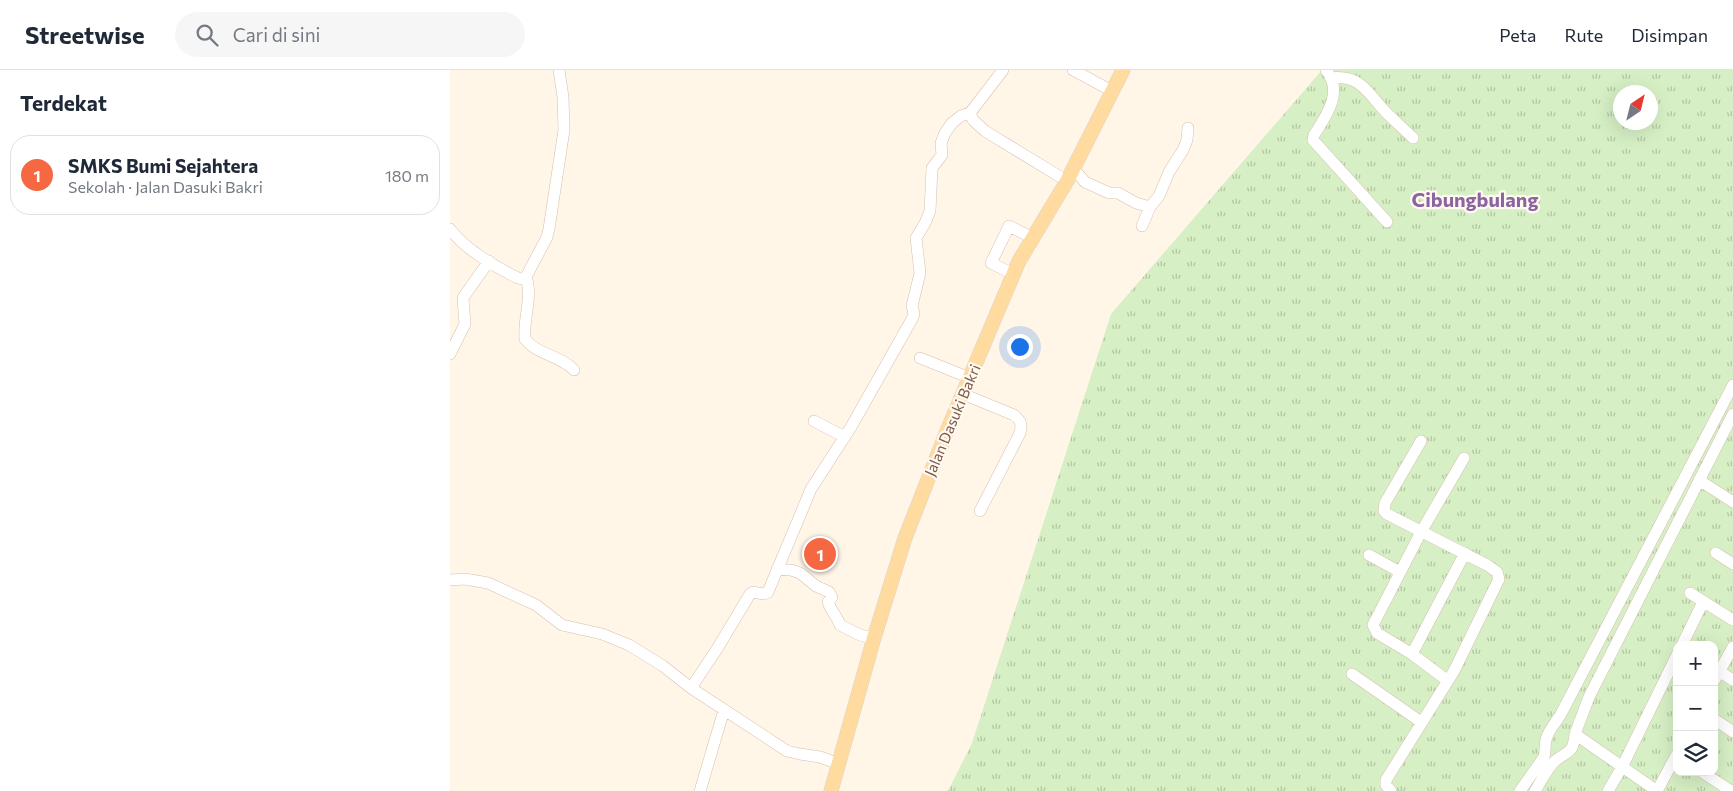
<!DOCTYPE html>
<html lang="id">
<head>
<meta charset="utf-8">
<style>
  body { margin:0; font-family:Commissioner,sans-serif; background:#f6f6f7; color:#1f2937 }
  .controls { position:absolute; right:15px; bottom:15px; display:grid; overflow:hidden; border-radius:10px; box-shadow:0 5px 20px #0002 }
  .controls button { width:45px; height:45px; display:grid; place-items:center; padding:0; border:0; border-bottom:1px solid #e0e1e3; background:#fff; color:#1f2937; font:25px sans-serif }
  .compass { position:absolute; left:1163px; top:15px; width:45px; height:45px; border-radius:50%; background:#fff; box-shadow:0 5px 20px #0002; rotate:35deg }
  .you { position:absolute; left:569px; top:276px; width:18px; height:18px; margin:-12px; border:4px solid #fff; border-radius:50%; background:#1a73e8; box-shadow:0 0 0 8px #1a73e833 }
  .badge { display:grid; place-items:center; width:32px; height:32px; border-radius:50%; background:#f56841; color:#fff; font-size:16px; font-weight:700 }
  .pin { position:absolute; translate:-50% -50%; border:2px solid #fff; box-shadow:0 1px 5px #0006 }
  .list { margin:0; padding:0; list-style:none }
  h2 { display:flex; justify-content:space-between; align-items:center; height:65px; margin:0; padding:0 20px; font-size:21px }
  h2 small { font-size:16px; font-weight:400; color:#747a83 }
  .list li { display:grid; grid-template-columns:32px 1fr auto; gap:15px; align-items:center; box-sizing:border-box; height:80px; margin:0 10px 10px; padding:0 10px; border:1px solid #e0e1e3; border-radius:20px }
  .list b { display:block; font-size:19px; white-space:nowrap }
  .list p { margin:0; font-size:16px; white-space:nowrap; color:#747a83 }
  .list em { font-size:16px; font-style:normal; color:#747a83 }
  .icon { flex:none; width:28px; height:28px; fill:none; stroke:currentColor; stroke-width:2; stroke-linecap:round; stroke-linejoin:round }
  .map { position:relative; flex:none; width:1283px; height:721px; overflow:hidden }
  header { display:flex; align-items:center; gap:30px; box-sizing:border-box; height:70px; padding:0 25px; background:#fff; border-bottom:1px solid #e0e1e3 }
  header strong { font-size:24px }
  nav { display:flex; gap:28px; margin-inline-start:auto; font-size:18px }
  .search { width:350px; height:45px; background:#f6f6f7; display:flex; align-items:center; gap:12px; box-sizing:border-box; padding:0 18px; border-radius:28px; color:#747a83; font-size:19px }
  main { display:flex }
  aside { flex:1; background:#fff }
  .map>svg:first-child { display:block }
  .grass { fill:url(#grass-tufts); fill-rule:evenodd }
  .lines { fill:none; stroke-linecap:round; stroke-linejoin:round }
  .minor-casing { stroke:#d5bfaf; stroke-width:12 }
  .major-casing { stroke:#ddd4cf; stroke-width:15 }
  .minor { stroke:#fff; stroke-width:11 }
  .major { stroke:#ffdb9f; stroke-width:14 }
  .labels { text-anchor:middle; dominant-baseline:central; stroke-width:4.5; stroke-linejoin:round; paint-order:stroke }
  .street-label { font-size:15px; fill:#7d5a48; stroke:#fff9f1 }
  .district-label { font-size:20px; font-weight:bold; fill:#8b64a0; stroke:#fff9f1 }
</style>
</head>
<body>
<header>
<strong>Streetwise</strong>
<div class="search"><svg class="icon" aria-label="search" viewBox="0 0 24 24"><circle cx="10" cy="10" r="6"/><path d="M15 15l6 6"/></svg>Cari di sini</div>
<nav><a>Peta</a><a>Rute</a><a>Disimpan</a></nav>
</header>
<main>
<aside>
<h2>Terdekat<small></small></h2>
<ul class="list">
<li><span class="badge">1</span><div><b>SMKS Bumi Sejahtera</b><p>Sekolah · Jalan Dasuki Bakri</p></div><em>180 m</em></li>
</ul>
</aside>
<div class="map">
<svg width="1283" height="721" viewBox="0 0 1283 721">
  <defs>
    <pattern id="grass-tufts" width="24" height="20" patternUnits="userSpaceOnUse" patternTransform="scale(1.25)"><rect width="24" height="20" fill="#d6efc4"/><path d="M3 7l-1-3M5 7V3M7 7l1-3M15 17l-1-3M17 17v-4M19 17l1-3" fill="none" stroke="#b3c5a1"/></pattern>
  </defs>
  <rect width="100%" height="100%" fill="#fff6e8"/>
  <!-- grass -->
  <path class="grass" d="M872 0H1283V721H498L522 673 661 244ZM1170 22H1200V52H1170ZM1227 575H1264V702H1227Z"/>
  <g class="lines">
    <!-- minor casing -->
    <g class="minor-casing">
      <path id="minor" d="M623 0 662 21
        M876 0C894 22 876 46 864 65L863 70 937 152
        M881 8C908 5 916 19 932 38 941 48 953 58 963 68
        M520 43 523 50 535 61 617 111
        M623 98 635 112 659 123H668L686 133 700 137 709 126 719 102 733 80 737 70 738 58
        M692 156 700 137
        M0 159C15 179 45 197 68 208L72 209 76 207 97 167 99 159 114 60 113 27 109 0
        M563 204 541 193 559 156 583 168
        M76 207C83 226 73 248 75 269 87 285 110 285 124 300
        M0 284 15 254 13 228 15 225 39 191
        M470 288 520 308
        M513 324 564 345C571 351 572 354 570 363L530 441
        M364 351 395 367
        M1249 410 1283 432
        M1266 483 1283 494
        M919 485 950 502
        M327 499 341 500 350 503 366 516 379 522 382 527 378 532C381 541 387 546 390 555L410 565 424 568
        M0 510 15 509 38 513 86 535 112 555 152 564 179 575 213 596 241 618 337 681 350 684 370 687 389 694
        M1240 523 1283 550
        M1232 575 1253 532
        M962 584 1015 483
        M1269 601 1283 610
        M902 604 971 652
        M998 611 962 584 927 563 923 555 971 462 1014 388
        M1264 611 1283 577
        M241 618 267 579 300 524 303 522 314 524 318 522 361 419 401 357 462 249 464 244 462 236 470 203 466 168 475 153 480 141 482 98 492 85 491 73 495 63 502 53 511 46 520 43 553 0
        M1264 649 1283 662
        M1252 702 1281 721
        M250 721 274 640
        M941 721 936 715V710L1004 601 1049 509 1047 502 1037 495 937 444 934 441 935 433 971 371
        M1070 721 1094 687C1096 681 1094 673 1097 667 1099 659 1108 650 1112 642L1283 315
        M1085 721C1091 712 1097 698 1105 691 1118 680 1123 685 1125 664
        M1158 721 1172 697 1227 585
        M1207 721 1125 664 1139 627 1283 344
        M1207 721 1227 684"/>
    </g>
    <!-- major casing -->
    <g class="major-casing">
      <path id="major" d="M381 721 424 568 455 468 497 361 569 191 617 111 673 0"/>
    </g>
    <!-- minor -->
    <use href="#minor" class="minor"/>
    <!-- major -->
    <use href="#major" class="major"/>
  </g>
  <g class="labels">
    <!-- street labels -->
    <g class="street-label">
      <text transform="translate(502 350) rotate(-67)">Jalan Dasuki Bakri</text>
    </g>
    <!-- district labels -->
    <g class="district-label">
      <text x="1025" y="129">Cibungbulang</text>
    </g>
  </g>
</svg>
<div class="controls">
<button>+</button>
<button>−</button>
<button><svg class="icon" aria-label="layers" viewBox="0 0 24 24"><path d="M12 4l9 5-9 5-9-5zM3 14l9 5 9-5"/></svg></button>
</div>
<svg class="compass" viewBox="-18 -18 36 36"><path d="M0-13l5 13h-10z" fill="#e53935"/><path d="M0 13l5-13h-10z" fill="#747a83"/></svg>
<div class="you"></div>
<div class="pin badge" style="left:370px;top:484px">1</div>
</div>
</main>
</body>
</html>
